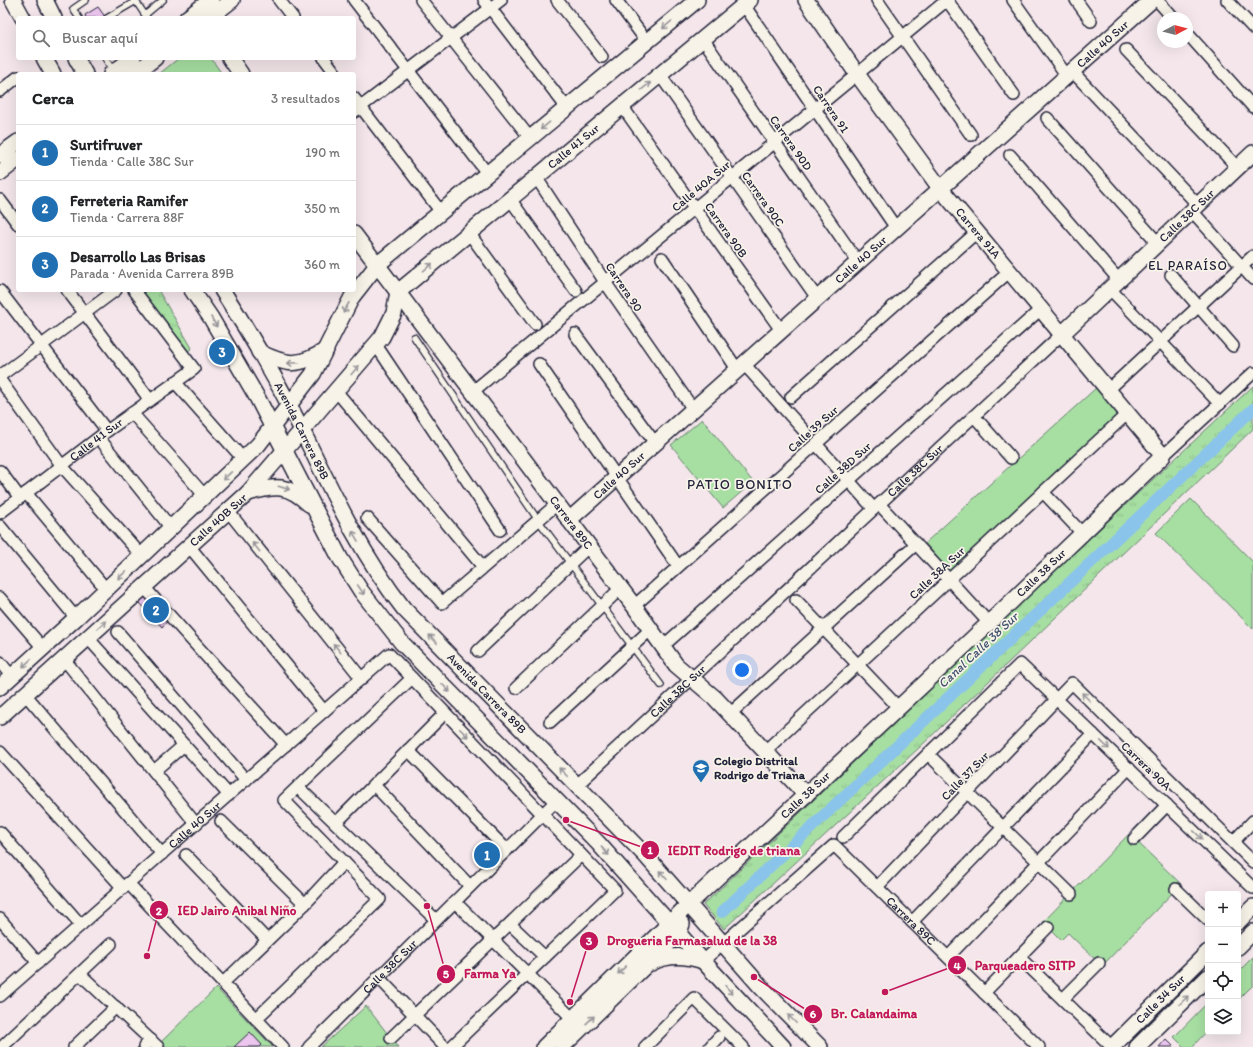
<!DOCTYPE html>
<html lang="es">
<head>
<meta charset="utf-8">
<style>
  body { margin:0; font-family:Itim,sans-serif; background:#f2f2f2; color:#202124 }
  .controls { position:absolute; right:12px; bottom:12px; display:grid; overflow:hidden; border-radius:4px; box-shadow:0 4px 16px #0002 }
  .controls button { width:36px; height:36px; display:grid; place-items:center; padding:0; border:0; border-bottom:1px solid #e0e0e0; background:#fff; color:#202124; font:20px sans-serif }
  .compass { position:absolute; left:1157px; top:12px; width:36px; height:36px; border-radius:50%; background:#fff; box-shadow:0 4px 16px #0002; rotate:83deg }
  .you { position:absolute; left:742px; top:670px; width:14px; height:14px; margin:-10px; border:3px solid #fff; border-radius:50%; background:#1a73e8; box-shadow:0 0 0 6px #1a73e833 }
  .badge { display:grid; place-items:center; width:26px; height:26px; border-radius:50%; background:#1f6fb2; color:#fff; font-size:13px; font-weight:700 }
  .pin { position:absolute; translate:-50% -50%; border:2px solid #fff; box-shadow:0 1px 4px #0006 }
  .list { margin:0; padding:0; list-style:none }
  h2 { display:flex; justify-content:space-between; align-items:center; height:52px; margin:0; padding:0 16px; font-size:17px }
  h2 small { font-size:13px; font-weight:400; color:#757577 }
  .list li { display:grid; grid-template-columns:26px 1fr auto; gap:12px; align-items:center; box-sizing:border-box; height:56px; padding:0 16px; border-top:1px solid #e0e0e0 }
  .list b { display:block; font-size:15px; white-space:nowrap }
  .list p { margin:0; font-size:13px; white-space:nowrap; color:#757577 }
  .list em { font-size:13px; font-style:normal; color:#757577 }
  .icon { flex:none; width:22px; height:22px; fill:none; stroke:currentColor; stroke-width:2; stroke-linecap:round; stroke-linejoin:round }
  .map { position:relative; flex:none; width:1253px; height:1047px; overflow:hidden }
  .search { position:absolute; background:#fff; box-shadow:0 4px 16px #0002; left:16px; top:16px; width:340px; height:44px; display:flex; align-items:center; gap:10px; box-sizing:border-box; padding:0 14px; border-radius:4px; color:#757577; font-size:15px }
  .panel { position:absolute; background:#fff; box-shadow:0 4px 16px #0002; left:16px; top:72px; width:340px; height:220px; border-radius:4px }
  .map>svg:first-child { display:block }
  .grass { fill:url(#grass-tufts); stroke:#64806e }
  .green { fill:#a7dfa2; stroke:#64806e }
  .lines { fill:none; stroke-linecap:round; stroke-linejoin:round }
  .canal { stroke:#8bc4ea; stroke-width:12 }
  .building { fill:#ecc6ef; stroke:#22223b }
  .lane-casing { stroke:#22223b; stroke-width:8 }
  .street-casing { stroke:#22223b; stroke-width:14 }
  .secondary-casing { stroke:#22223b; stroke-width:18 }
  .lane { stroke:#f7f3e8; stroke-width:5.5 }
  .street { stroke:#f7f3e8; stroke-width:11 }
  .secondary { stroke:#f7f3e8; stroke-width:15 }
  .oneway { stroke:#97959a }
  .labels { text-anchor:middle; dominant-baseline:central; stroke-width:3.5; stroke-linejoin:round; paint-order:stroke }
  .street-label { font-size:12px; fill:#22223b; stroke:#f7f3e8 }
  .poi-label { font-size:12px; font-weight:bold; fill:#22223b; stroke:#f7f3e8; text-anchor:start }
  .neighbourhood-label { font-size:13px; letter-spacing:1px; fill:#22223b; stroke:#f7f3e8 }
  .water-label { font-size:13px; font-style:italic; fill:#425370; stroke:#f7f3e8 }
  .quarter-label { font-size:14px; letter-spacing:1px; fill:#22223b; stroke:#f7f3e8 }
  .leader { fill:none; stroke:#c2185b; stroke-width:1.5 }
  .callout-dot { fill:#c2185b; stroke:#f7f3e8; stroke-width:1.5 }
  .mark-label { font-size:12px; text-anchor:middle; font-weight:bold; fill:#fff }
  .callout-label { font-size:13px; text-anchor:middle; font-weight:bold; fill:#c2185b; stroke:#f7f3e8; stroke-width:3.5; stroke-linejoin:round; paint-order:stroke }
</style>
</head>
<body>
<div class="map">
<svg width="1253" height="1047" viewBox="0 0 1253 1047">
  <defs>
    <pattern id="grass-tufts" width="24" height="20" patternUnits="userSpaceOnUse"><rect width="24" height="20" fill="#a7dfa2"/><path d="M3 7l-1-3M5 7V3M7 7l1-3M15 17l-1-3M17 17v-4M19 17l1-3" fill="none" stroke="#8fbf8c"/></pattern>
  </defs>
  <rect width="100%" height="100%" fill="#f4e6ea"/>
  <filter id="ink" filterUnits="userSpaceOnUse"><feTurbulence type="fractalNoise" baseFrequency=".025" numOctaves="2"/><feDisplacementMap in="SourceGraphic" scale="8" xChannelSelector="R" yChannelSelector="G"/><feConvolveMatrix kernelMatrix="1 2 1 2 8 2 1 2 1" color-interpolation-filters="sRGB"/></filter>
  <g filter="url(#ink)">
    <!-- grass -->
    <path class="grass" d="M140 290H158L192 348 187 352Z
      M1253 386V429L921 746 724 929 703 905 1075 552Z"/>
    <!-- green -->
    <path class="green" d="M179 58H211L222 74H159Z
      M1096 388 1120 415 949 571 925 543Z
      M702 419 753 482 723 508 671 445Z
      M1191 499 1253 562V629L1156 533Z
      M1129 834 1181 884 1102 966 1068 933 1061 940 1043 922Z
      M1253 957V985L1238 1000V972Z
      M216 988 273 1047H166L161 1042Z
      M1208 1002V1030L1192 1047H1184L1174 1037Z
      M366 1006 398 1047H321Z"/>
    <g class="lines">
      <!-- canal -->
      <path class="canal" d="M722 912 1253 409"/>
    </g>
    <!-- building -->
    <path class="building" d="M98 7 106 18H86L85 15Z
      M144 587 171 617 162 627 140 603Z
      M250 1032 262 1045 260 1047H234Z
      M1166 1039 1174 1047H1159Z"/>
    <g class="lines">
      <!-- lane casing -->
      <g class="lane-casing">
        <path id="lane" d="M135 0 147 18
          M145 15 163 0
          M79 18 73 9 86 0
          M107 18 136 1
          M105 58 113 71
          M414 337 538 520 661 685"/>
      </g>
      <!-- street casing -->
      <g class="street-casing">
        <g id="street">
          <path d="M279 0 293 18"/>
          <path d="M354 0 487 173"/>
          <path d="M421 0 530 138"/>
          <path d="M484 0 567 108"/>
          <path d="M557 0 602 57"/>
          <path d="M616 0 647 42"/>
          <path d="M877 0 971 135"/>
          <path d="M947 0 1014 95"/>
          <path d="M1013 0 1067 76"/>
          <path d="M1076 0 1091 21"/>
          <path d="M1157 0 1173 18"/>
          <path d="M1227 0 1253 28"/>
          <path d="M744 5 896 228"/>
          <path d="M1187 33 1253 107"/>
          <path d="M703 39 858 262"/>
          <path d="M1126 50 1238 168"/>
          <path d="M324 58 336 74"/>
          <path d="M1072 71 1198 205"/>
          <path d="M660 75 817 298"/>
          <path d="M0 91 18 77"/>
          <path d="M354 98 441 212"/>
          <path d="M622 106 781 330"/>
          <path d="M354 112 501 0"/>
          <path d="M1047 118 1158 243"/>
          <path d="M1010 155 1119 280"/>
          <path d="M536 177 605 282 693 409"/>
          <path d="M510 199 576 291"/>
          <path d="M0 200 18 224"/>
          <path d="M1192 211 1253 279"/>
          <path d="M469 233 535 324"/>
          <path d="M662 258 737 369"/>
          <path d="M1171 275 1233 346"/>
          <path d="M1110 289 1220 404"/>
          <path d="M67 290 150 400"/>
          <path d="M0 291 107 431"/>
          <path d="M575 334 655 443"/>
          <path d="M376 345 500 530"/>
          <path d="M539 364 678 566"/>
          <path d="M744 364 806 433"/>
          <path d="M0 376 116 290"/>
          <path d="M0 380 62 466 142 556"/>
          <path d="M175 382 244 460"/>
          <path d="M1108 390 1253 256"/>
          <path d="M337 392 483 567"/>
          <path d="M472 392 947 0"/>
          <path d="M791 397 977 232"/>
          <path d="M132 413 205 496"/>
          <path d="M974 416 1011 458"/>
          <path d="M99 438 171 528"/>
          <path d="M816 444 874 509"/>
          <path d="M1163 456 1253 373"/>
          <path d="M0 471 20 498"/>
          <path d="M1043 492 1082 533"/>
          <path d="M26 493 106 589"/>
          <path d="M879 504 989 623"/>
          <path d="M228 511 362 679"/>
          <path id="s1" d="M0 513 107 431 194 369 134 290"/>
          <path d="M367 518 442 603 557 504"/>
          <path d="M0 526 76 618"/>
          <path d="M189 546 324 711"/>
          <path d="M144 587 286 745"/>
          <path d="M0 598 43 648"/>
          <path d="M796 600 899 708"/>
          <path d="M634 606 1010 271"/>
          <path d="M118 632 246 780"/>
          <path d="M88 638 229 795"/>
          <path d="M662 647 1041 309"/>
          <path d="M478 651 589 546"/>
          <path d="M64 659 196 824"/>
          <path d="M0 662 12 677"/>
          <path d="M516 688 621 588"/>
          <path d="M25 694 162 854"/>
          <path d="M730 714 916 544"/>
          <path d="M550 722 650 630"/>
          <path d="M408 750 507 850"/>
          <path d="M765 751 1128 413"/>
          <path d="M0 752 123 888"/>
          <path d="M928 754 1071 894"/>
          <path d="M154 771 184 745"/>
          <path d="M374 785 470 886"/>
          <path id="s2" d="M576 786 1062 334"/>
          <path d="M298 787 436 920"/>
          <path d="M340 819 445 713"/>
          <path d="M221 821 305 904"/>
          <path d="M0 832 81 925"/>
          <path d="M843 837 1020 664 1253 888"/>
          <path d="M1134 839 1167 805"/>
          <path d="M1233 842 1253 821"/>
          <path d="M186 855 267 940"/>
          <path d="M128 883 283 1047"/>
          <path d="M877 887 1072 683 1253 862"/>
          <path d="M1176 889 1208 920"/>
          <path d="M455 902 573 1019"/>
          <path d="M0 919 38 963"/>
          <path d="M912 922 1093 734"/>
          <path d="M510 924 545 957"/>
          <path d="M948 957 1129 768"/>
          <path d="M1019 957 1112 1047"/>
          <path id="s3" d="M703 961 834 845 1039 1047"/>
          <path d="M80 974 158 1047"/>
          <path d="M378 977 445 1047"/>
          <path d="M223 983 305 904 344 862"/>
          <path d="M984 993 1048 927"/>
          <path id="s4" d="M0 996 389 654 615 890 451 1047"/>
          <path d="M1063 999 1099 963"/>
          <path d="M256 1019 380 899 284 800 412 678"/>
          <path d="M391 1038 581 855"/>
          <path d="M2 1047 111 944"/>
          <path d="M74 1047 116 1007"/>
          <path d="M144 1047 151 1040"/>
          <path id="s5" d="M309 1047 556 801"/>
          <path d="M645 1047 694 998 743 1047"/>
          <path d="M710 1047 719 1037"/>
        </g>
      </g>
      <!-- secondary casing -->
      <g class="secondary-casing">
        <g id="secondary">
          <path d="M13 0 23 18"/>
          <path d="M45 0 54 18"/>
          <path d="M187 18 211 0"/>
          <path d="M209 18 232 0"/>
          <path d="M44 58 53 74"/>
          <path d="M76 58 85 74"/>
          <path d="M230 58 241 74"/>
          <path d="M111 74 133 58"/>
          <path d="M134 74 155 58"/>
          <path d="M0 155 18 142"/>
          <path d="M0 173 18 159"/>
          <path id="s6" d="M354 234 634 606 676 665 715 698 806 795"/>
          <path d="M192 290 211 318 258 399 340 558 361 591 402 643 598 843 703 961 783 1047"/>
          <path id="s7" d="M222 290C251 335 278 382 302 430 332 492 361 554 404 609L646 856 761 987 820 1047"/>
          <path id="s8" d="M398 292 750 0"/>
          <path id="s9" d="M1062 334 1253 153"/>
          <path d="M259 352C287 366 299 367 326 350"/>
          <path d="M248 493C276 485 288 484 309 504"/>
          <path id="s10" d="M569 520 1152 0"/>
          <path d="M0 687 76 618 258 445 313 374 352 297 377 265 697 0"/>
          <path id="s11" d="M0 717 248 493 382 337 394 313 398 292"/>
          <path d="M1238 922 1253 907"/>
          <path d="M1238 947 1253 932"/>
          <path d="M651 963C668 954 685 955 703 961"/>
          <path id="s12" d="M544 1047 689 904 989 623 1163 456 940 188 857 74 806 0"/>
          <path d="M562 1047 679 933 682 924"/>
          <path id="s13" d="M1112 1047 1208 952"/>
          <path d="M1137 1047 1208 977"/>
        </g>
      </g>
      <!-- lane -->
      <use href="#lane" class="lane"/>
      <!-- street -->
      <use href="#street" class="street"/>
      <!-- secondary -->
      <use href="#secondary" class="secondary"/>
    </g>
    <!-- one-way arrows -->
    <defs><path id="oneway-shaft" d="M-6 0H5M1.5-3L5.5 0L1.5 3" fill="none" stroke-width="1.6" stroke-linecap="round" stroke-linejoin="round"/></defs>
    <g class="oneway">
      <use href="#oneway-shaft" transform="translate(667 25) rotate(140)"/>
      <use href="#oneway-shaft" transform="translate(646 86) rotate(-40)"/>
      <use href="#oneway-shaft" transform="translate(545 126) rotate(140)"/>
      <use href="#oneway-shaft" transform="translate(428 267) rotate(-40)"/>
      <use href="#oneway-shaft" transform="translate(346 308) rotate(119)"/>
      <use href="#oneway-shaft" transform="translate(214 322) rotate(59)"/>
      <use href="#oneway-shaft" transform="translate(293 363) rotate(177)"/>
      <use href="#oneway-shaft" transform="translate(355 370) rotate(-50)"/>
      <use href="#oneway-shaft" transform="translate(227 476) rotate(137)"/>
      <use href="#oneway-shaft" transform="translate(284 488) rotate(16)"/>
      <use href="#oneway-shaft" transform="translate(355 536) rotate(-120)"/>
      <use href="#oneway-shaft" transform="translate(256 547) rotate(-129)"/>
      <use href="#oneway-shaft" transform="translate(122 575) rotate(137)"/>
      <use href="#oneway-shaft" transform="translate(361 590) rotate(56)"/>
      <use href="#oneway-shaft" transform="translate(102 625) rotate(-42)"/>
      <use href="#oneway-shaft" transform="translate(433 639) rotate(-134)"/>
      <use href="#oneway-shaft" transform="translate(337 648) rotate(-129)"/>
      <use href="#oneway-shaft" transform="translate(27 663) rotate(137)"/>
      <use href="#oneway-shaft" transform="translate(446 688) rotate(46)"/>
      <use href="#oneway-shaft" transform="translate(1086 697) rotate(-135)"/>
      <use href="#oneway-shaft" transform="translate(464 733) rotate(46)"/>
      <use href="#oneway-shaft" transform="translate(1105 745) rotate(44)"/>
      <use href="#oneway-shaft" transform="translate(563 772) rotate(-134)"/>
      <use href="#oneway-shaft" transform="translate(1198 835) rotate(44)"/>
      <use href="#oneway-shaft" transform="translate(605 851) rotate(47)"/>
      <use href="#oneway-shaft" transform="translate(663 875) rotate(-132)"/>
      <use href="#oneway-shaft" transform="translate(622 970) rotate(136)"/>
      <use href="#oneway-shaft" transform="translate(729 990) rotate(48)"/>
      <use href="#oneway-shaft" transform="translate(1184 1000) rotate(-45)"/>
      <use href="#oneway-shaft" transform="translate(792 1019) rotate(-135)"/>
      <use href="#oneway-shaft" transform="translate(590 1020) rotate(-44)"/>
    </g>
  </g>
  <!-- icons -->
  <defs>
    <g id="school-pin" transform="scale(0.9)"><path d="M0 17L-7.5 6A9.5 9.5 0 1 1 7.5 6Z" fill="#1f6fb2" stroke="#f7f3e8"/><path d="M0-5L7-2L0 1L-7-2ZM-4 1L0 2.5L4 1V4Q0 6-4 4Z" fill="#fff"/></g>
  </defs>
  <g fill-rule="evenodd">
    <use href="#school-pin" x="701" y="768"/>
  </g>
  <g class="labels">
    <!-- street labels -->
    <g class="street-label">
      <text stroke="none"><textPath href="#s10" startOffset="715">Calle 40 Sur</textPath></text>
      <text transform="translate(831 109) rotate(56)">Carrera 91</text>
      <text transform="translate(791 143) rotate(55)">Carrera 90D</text>
      <text stroke="none"><textPath href="#s8" startOffset="228">Calle 41 Sur</textPath></text>
      <text transform="translate(701 186) rotate(-40)">Calle 40A Sur</text>
      <text transform="translate(763 199) rotate(55)">Carrera 90C</text>
      <text stroke="none"><textPath href="#s9" startOffset="172">Calle 38C Sur</textPath></text>
      <text transform="translate(726 230) rotate(55)">Carrera 90B</text>
      <text transform="translate(978 233) rotate(50)">Carrera 91A</text>
      <text stroke="none"><textPath href="#s10" startOffset="391">Calle 40 Sur</textPath></text>
      <text transform="translate(624 287) rotate(56)">Carrera 90</text>
      <text transform="translate(813 429) rotate(-42)">Calle 39 Sur</text>
      <text stroke="none"><textPath href="#s7" startOffset="162">Avenida Carrera 89B</textPath></text>
      <text stroke="none"><textPath href="#s1" startOffset="121">Calle 41 Sur</textPath></text>
      <text transform="translate(843 468) rotate(-42)">Calle 38D Sur</text>
      <text stroke="none"><textPath href="#s2" startOffset="463">Calle 38C Sur</textPath></text>
      <text stroke="none"><textPath href="#s10" startOffset="67">Calle 40 Sur</textPath></text>
      <text stroke="none"><textPath href="#s11" startOffset="294">Calle 40B Sur</textPath></text>
      <text stroke="none"><textPath href="#s6" startOffset="361">Carrera 89C</textPath></text>
      <text transform="translate(937 573) rotate(-43)">Calle 38A Sur</text>
      <text stroke="none"><textPath href="#s12" startOffset="687">Calle 38 Sur</textPath></text>
      <text stroke="none"><textPath href="#s2" startOffset="139">Calle 38C Sur</textPath></text>
      <text stroke="none"><textPath href="#s7" startOffset="486">Avenida Carrera 89B</textPath></text>
      <text transform="translate(1146 766) rotate(44)">Carrera 90A</text>
      <text transform="translate(965 776) rotate(-46)">Calle 37 Sur</text>
      <text stroke="none"><textPath href="#s12" startOffset="363">Calle 38 Sur</textPath></text>
      <text stroke="none"><textPath href="#s4" startOffset="259">Calle 40 Sur</textPath></text>
      <text stroke="none"><textPath href="#s3" startOffset="283">Carrera 89C</textPath></text>
      <text stroke="none"><textPath href="#s5" startOffset="114">Calle 38C Sur</textPath></text>
      <text stroke="none"><textPath href="#s13" startOffset="68">Calle 34 Sur</textPath></text>
    </g>
    <!-- poi labels -->
    <g class="poi-label">
      <text x="714" y="761">Colegio Distrital<tspan x="714" dy="14">Rodrigo de Triana</tspan></text>
    </g>
    <!-- neighbourhood labels -->
    <g class="neighbourhood-label">
      <text x="1188" y="265">EL PARAÍSO</text>
    </g>
    <!-- water labels -->
    <g class="water-label">
      <text transform="translate(978 650) rotate(-43)">Canal Calle 38 Sur</text>
    </g>
    <!-- quarter labels -->
    <g class="quarter-label">
      <text x="740" y="484">PATIO BONITO</text>
    </g>
  </g>
  <!-- callouts -->
  <path class="leader" d="M566 820L650 850M147 956L159 910M570 1002L589 941M885 992L957 965M427 906L446 974M754 977L813 1014"/>
  <g class="callout-dot">
    <circle cx="566" cy="820" r="4"/>
    <circle cx="147" cy="956" r="4"/>
    <circle cx="570" cy="1002" r="4"/>
    <circle cx="885" cy="992" r="4"/>
    <circle cx="427" cy="906" r="4"/>
    <circle cx="754" cy="977" r="4"/>
    <circle cx="650" cy="850" r="10"/>
    <circle cx="159" cy="910" r="10"/>
    <circle cx="589" cy="941" r="10"/>
    <circle cx="957" cy="965" r="10"/>
    <circle cx="446" cy="974" r="10"/>
    <circle cx="813" cy="1014" r="10"/>
  </g>
  <g class="mark-label">
    <text x="650" y="854">1</text>
    <text x="159" y="915">2</text>
    <text x="589" y="945">3</text>
    <text x="957" y="970">4</text>
    <text x="446" y="978">5</text>
    <text x="813" y="1018">6</text>
  </g>
  <g class="callout-label">
    <text x="734" y="855">IEDIT Rodrigo de triana</text>
    <text x="237" y="915">IED Jairo Anibal Niño</text>
    <text x="692" y="945">Drogueria Farmasalud de la 38</text>
    <text x="1025" y="970">Parqueadero SITP</text>
    <text x="490" y="978">Farma Ya</text>
    <text x="874" y="1018">Br. Calandaima</text>
  </g>
</svg>
<div class="controls">
<button>+</button>
<button>−</button>
<button><svg class="icon" aria-label="locate" viewBox="0 0 24 24"><circle cx="12" cy="12" r="6"/><path d="M12 2v4M12 18v4M2 12h4M18 12h4"/></svg></button>
<button><svg class="icon" aria-label="layers" viewBox="0 0 24 24"><path d="M12 4l9 5-9 5-9-5zM3 14l9 5 9-5"/></svg></button>
</div>
<svg class="compass" viewBox="-18 -18 36 36"><path d="M0-13l5 13h-10z" fill="#e53935"/><path d="M0 13l5-13h-10z" fill="#757577"/></svg>
<div class="you"></div>
<div class="pin badge" style="left:487px;top:855px">1</div>
<div class="pin badge" style="left:156px;top:610px">2</div>
<div class="pin badge" style="left:222px;top:352px">3</div>
<div class="search"><svg class="icon" aria-label="search" viewBox="0 0 24 24"><circle cx="10" cy="10" r="6"/><path d="M15 15l6 6"/></svg>Buscar aquí</div>
<section class="panel">
<h2>Cerca<small>3 resultados</small></h2>
<ul class="list">
<li><span class="badge">1</span><div><b>Surtifruver</b><p>Tienda · Calle 38C Sur</p></div><em>190 m</em></li>
<li><span class="badge">2</span><div><b>Ferreteria Ramifer</b><p>Tienda · Carrera 88F</p></div><em>350 m</em></li>
<li><span class="badge">3</span><div><b>Desarrollo Las Brisas</b><p>Parada · Avenida Carrera 89B</p></div><em>360 m</em></li>
</ul>
</section>
</div>
</body>
</html>
